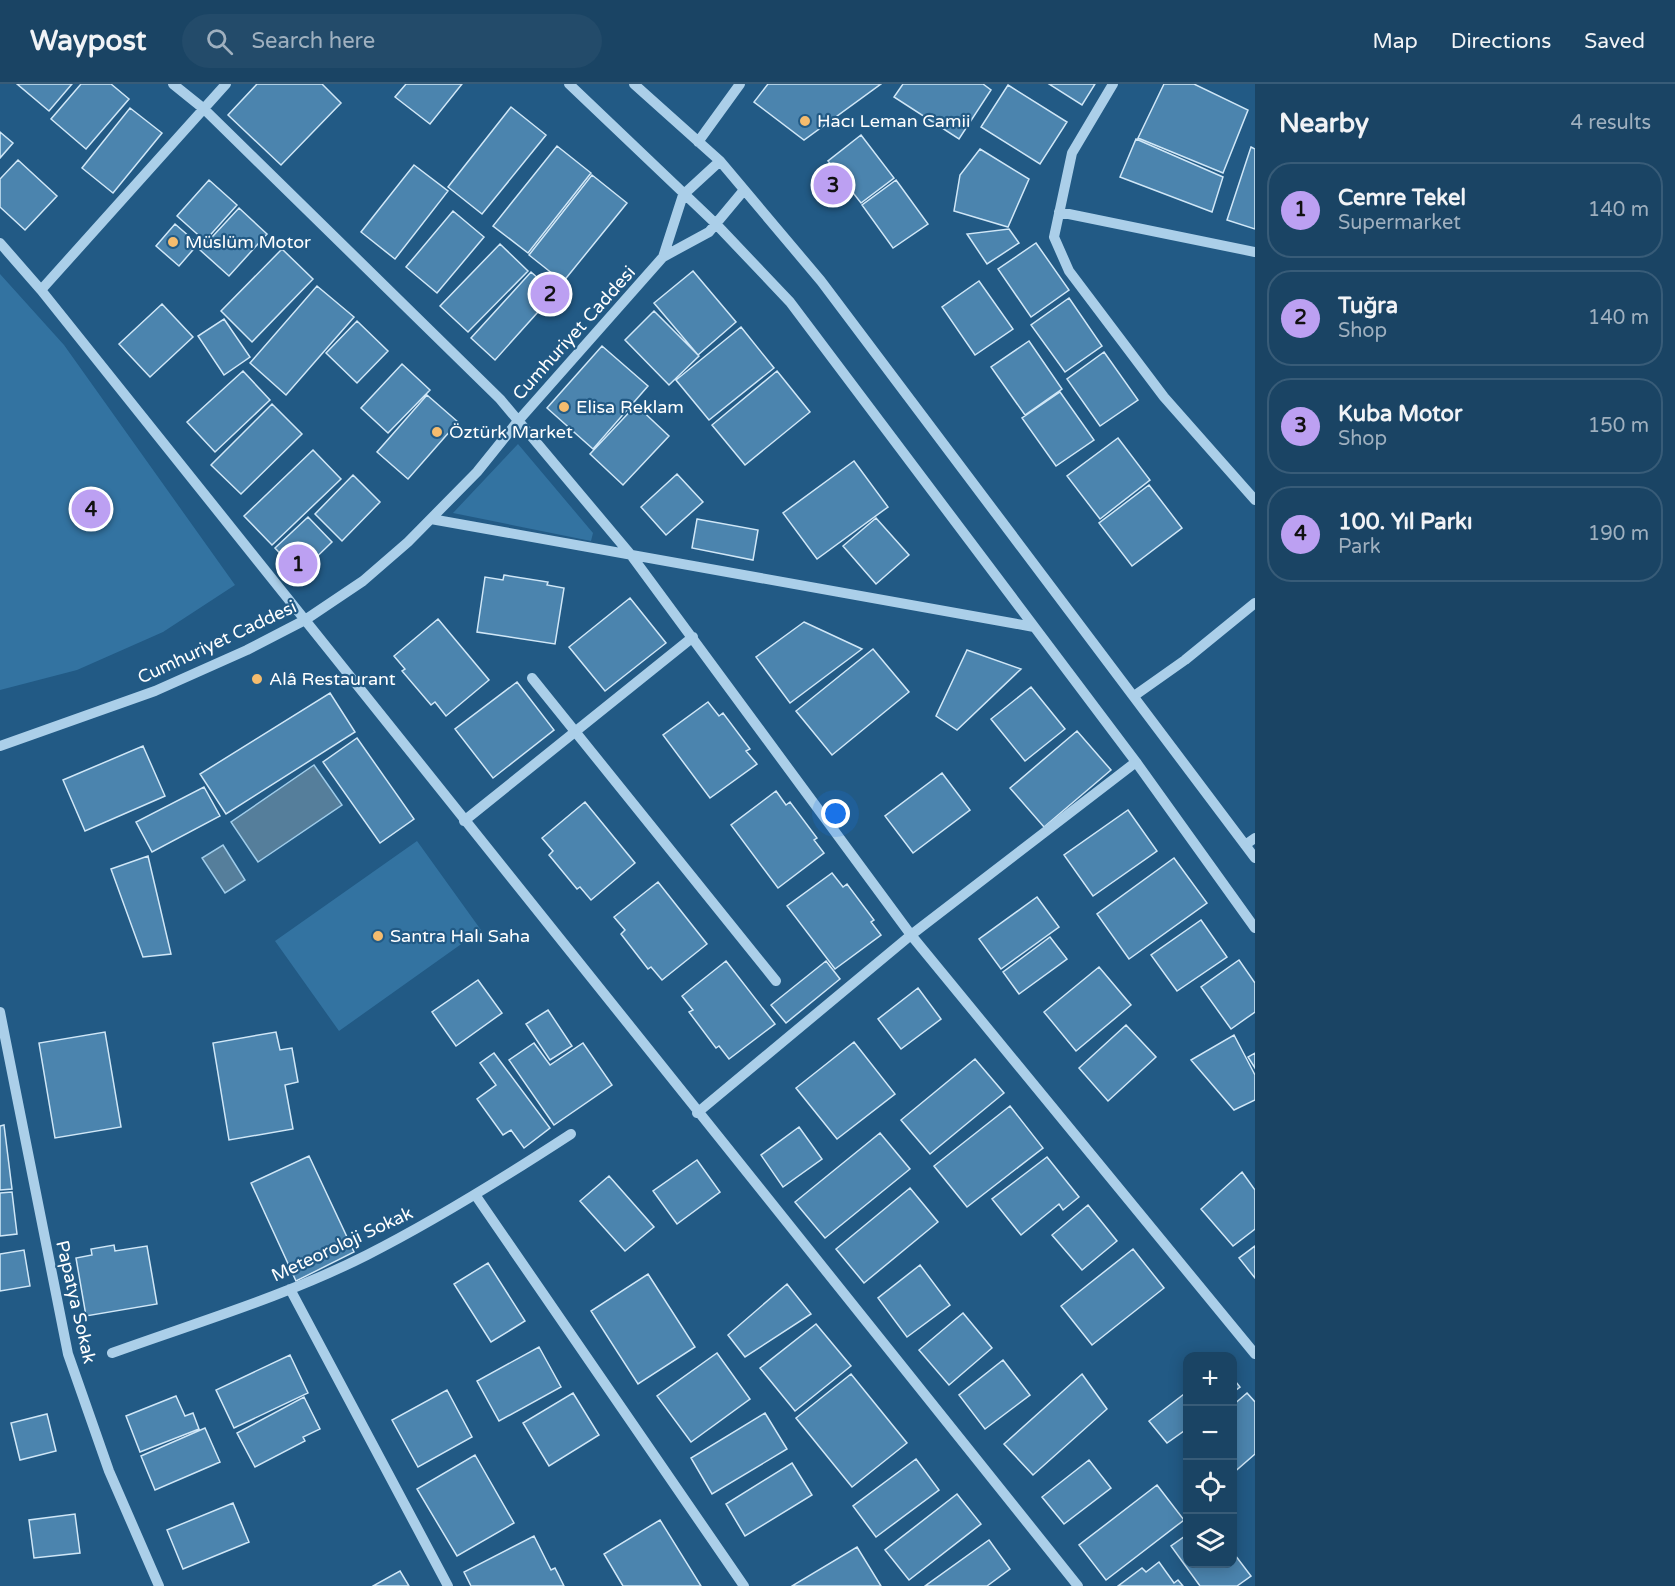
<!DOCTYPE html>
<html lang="en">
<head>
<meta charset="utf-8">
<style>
  body { margin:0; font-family:"Varela Round",sans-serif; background:#234b6a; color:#f1f3f6 }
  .controls { position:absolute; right:18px; bottom:18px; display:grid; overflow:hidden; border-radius:12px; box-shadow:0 3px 15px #0003 }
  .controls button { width:54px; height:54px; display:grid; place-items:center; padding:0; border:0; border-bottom:2px solid #385c78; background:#1a4464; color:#f1f3f6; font:30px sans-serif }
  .you { position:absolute; left:836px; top:730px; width:21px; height:21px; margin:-15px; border:4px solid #fff; border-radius:50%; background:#1a73e8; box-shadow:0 0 0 9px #1a73e833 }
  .badge { display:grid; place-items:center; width:39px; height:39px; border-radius:50%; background:#bca0f2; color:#111; font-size:20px; font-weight:700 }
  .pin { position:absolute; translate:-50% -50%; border:3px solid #fff; box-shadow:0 2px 6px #0006 }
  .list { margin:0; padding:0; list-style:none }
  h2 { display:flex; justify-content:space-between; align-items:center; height:78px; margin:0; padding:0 24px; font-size:26px }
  h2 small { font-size:20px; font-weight:400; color:#9fb0bf }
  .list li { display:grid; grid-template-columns:39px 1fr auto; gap:18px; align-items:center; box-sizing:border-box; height:96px; margin:0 12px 12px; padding:0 12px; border:2px solid #385c78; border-radius:24px }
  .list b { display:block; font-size:22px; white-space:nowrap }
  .list p { margin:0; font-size:20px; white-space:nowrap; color:#9fb0bf }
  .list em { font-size:20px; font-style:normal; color:#9fb0bf }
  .icon { flex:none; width:33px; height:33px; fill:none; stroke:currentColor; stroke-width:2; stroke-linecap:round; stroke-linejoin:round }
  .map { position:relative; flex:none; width:1255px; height:1502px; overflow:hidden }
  header { display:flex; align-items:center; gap:36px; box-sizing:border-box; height:84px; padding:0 30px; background:#1a4464; border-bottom:2px solid #385c78 }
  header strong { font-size:28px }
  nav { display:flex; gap:33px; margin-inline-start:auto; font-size:21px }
  .search { width:420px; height:54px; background:#234b6a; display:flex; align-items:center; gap:15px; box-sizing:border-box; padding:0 21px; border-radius:33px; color:#9fb0bf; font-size:22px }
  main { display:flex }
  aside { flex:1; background:#1a4464 }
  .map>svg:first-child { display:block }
  .green { fill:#3373a1 }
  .water { fill:#557e9b; stroke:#9fccea; stroke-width:1.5 }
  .building { fill:#4b84ae; stroke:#d0e7f7; stroke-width:1.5 }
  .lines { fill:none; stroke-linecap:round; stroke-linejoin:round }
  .minor { stroke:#abcfe9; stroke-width:10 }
  .poi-dot { fill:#f5bc6e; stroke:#225a85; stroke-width:2 }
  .labels { text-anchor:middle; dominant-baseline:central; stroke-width:4.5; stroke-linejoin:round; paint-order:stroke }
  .poi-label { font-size:18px; fill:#fff; stroke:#225a85; text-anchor:start }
  .street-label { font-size:18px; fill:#fff; stroke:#225a85 }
</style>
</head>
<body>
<header>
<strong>Waypost</strong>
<div class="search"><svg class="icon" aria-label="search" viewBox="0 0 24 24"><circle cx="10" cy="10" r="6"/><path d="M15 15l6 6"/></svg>Search here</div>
<nav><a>Map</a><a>Directions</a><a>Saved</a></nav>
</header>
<main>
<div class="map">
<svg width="1255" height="1502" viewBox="0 0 1255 1502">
  <rect width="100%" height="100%" fill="#225a85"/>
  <!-- green -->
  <path class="green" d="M0 190 64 261 235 501 163 548 77 586 0 606Z
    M518 360 593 449 591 457 453 429Z
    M417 757 481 846 339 947 275 857Z"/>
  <!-- water -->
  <path class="water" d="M314 681 342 721 258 778 231 738Z
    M223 761 245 796 225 809 202 774Z"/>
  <!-- building -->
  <path class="building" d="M17 0H72L49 27Z
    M81 0H111L129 15 86 65 51 35Z
    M257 0H322L341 19 281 81 228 31Z
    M406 0H462L430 40 395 13Z
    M768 0H881L804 56 754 18Z
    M903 0H983L991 6 959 55 894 13Z
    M1049 0H1095L1082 21Z
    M1164 0H1194L1248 26 1223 89 1138 54Z
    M1008 1 1067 38 1040 80 981 43Z
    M511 23 546 51 482 130 448 103Z
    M130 24 162 49 113 109 82 84Z
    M0 48 13 59 0 74Z
    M861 51 894 94 861 119 828 77Z
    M1136 55 1223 93 1212 128 1120 93Z
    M557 62 591 89 528 169 493 142Z
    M1251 63 1255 65V145L1227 136Z
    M980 65 1029 95 1008 143 954 127 960 91Z
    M18 76 57 112 25 146 0 123V95Z
    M414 81 448 107 395 175 361 148Z
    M592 91 627 119 563 198 529 171Z
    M209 96 237 121 205 157 177 132Z
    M896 96 928 140 893 164 862 121Z
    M239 124 267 150 229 192 200 166Z
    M453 127 484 153 437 209 406 183Z
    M175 140 198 160 179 182 156 162Z
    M1009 145 1019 159 987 180 967 150Z
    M1036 159 1069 206 1031 233 998 185Z
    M500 160 528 187 468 248 440 222Z
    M282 165 313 195 252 258 221 227Z
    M693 187 736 238 698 271 654 219Z
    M531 188 555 209 495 276 471 254Z
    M979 197 1013 245 975 271 942 223Z
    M317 202 354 233 286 311 250 279Z
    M1069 214 1102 262 1065 288 1031 241Z
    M162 220 193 253 150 293 119 260Z
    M654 227 699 272 669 301 625 256Z
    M224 235 250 273 224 291 198 252Z
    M357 237 388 267 357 299 326 269Z
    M741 243 774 284 709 336 676 296Z
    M1029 257 1062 305 1025 331 991 283Z
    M602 262 648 302 593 365 547 324Z
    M1104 268 1138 316 1100 342 1067 295Z
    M402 280 430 306 388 349 361 324Z
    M243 287 270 316 215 368 187 338Z
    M777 287 810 328 745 381 712 341Z
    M1060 308 1094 356 1056 382 1022 334Z
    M427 311 458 338 408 395 377 368Z
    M272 320 302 350 241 410 211 381Z
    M636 321 669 352 623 401 590 370Z
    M1118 354 1150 396 1100 435 1067 392Z
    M313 366 341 395 272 461 244 432Z
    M854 377 888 423 817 475 783 429Z
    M677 390 703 418 666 451 641 423Z
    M353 391 380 418 342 457 315 430Z
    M1149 401 1182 444 1132 482 1099 439Z
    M308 433 332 458 299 490 275 464Z
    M876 434 909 471 876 500 843 462Z
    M697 435 758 446 753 476 692 464Z
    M504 491 548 498 547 501 564 504 555 560 477 548 485 493 503 496Z
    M630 514 666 559 605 607 569 563Z
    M438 535 489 596 446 632 435 618 431 621 402 587 405 585 394 572Z
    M804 538 862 565 790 619 756 573Z
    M873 565 909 608 832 671 796 627Z
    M967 566 1021 585 957 646 936 632Z
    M517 598 554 646 493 694 455 645Z
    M1031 603 1065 645 1025 677 991 635Z
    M330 609 355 648 226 730 200 690Z
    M708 618 719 632 723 629 750 665 746 667 757 680 710 714 663 651Z
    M1077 647 1111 686 1044 743 1010 704Z
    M357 654 414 735 380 759 323 678Z
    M143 662 165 712 85 747 63 696Z
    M942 689 970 726 913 769 885 732Z
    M204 703 220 732 152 768 136 738Z
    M776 707 786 721 790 718 817 754 814 756 824 769 778 804 731 741Z
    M585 718 635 779 591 816 580 803 577 805 549 771 553 767 542 754Z
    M1128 726 1157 767 1093 812 1064 771Z
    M148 772 171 870 143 873 111 785Z
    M1174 774 1207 819 1129 875 1097 830Z
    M832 789 843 803 847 800 874 836 871 838 881 851 835 885 787 822Z
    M658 798 707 860 662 896 651 883 648 885 621 850 625 846 614 833Z
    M1037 813 1059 843 1001 885 979 855Z
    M1201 836 1227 873 1177 907 1151 871Z
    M1050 853 1067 875 1019 910 1003 888Z
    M1239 876 1255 899V928L1231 945 1201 903Z
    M726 877 775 940 729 975 719 962 716 964 689 928 693 926 682 912Z
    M826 877 840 895 786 939 771 921Z
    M1099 883 1131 921 1076 967 1044 928Z
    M478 896 502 929 456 962 432 928Z
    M918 904 941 935 901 965 878 935Z
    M548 926 572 962 550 976 526 940Z
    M1126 941 1156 973 1108 1017 1079 984Z
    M105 948 121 1043 55 1054 39 959Z
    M276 948 280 966 292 964 298 998 285 1001 293 1045 229 1056 213 959Z
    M1234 951 1255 991V1016L1234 1026 1191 976Z
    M854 958 895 1010 837 1055 796 1004Z
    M534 959 550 981 583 959 612 1001 554 1041 509 976Z
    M494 969 550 1044 524 1064 511 1046 503 1051 477 1015 496 1001 480 979Z
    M1255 969V984L1248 973Z
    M975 975 1004 1009 930 1070 901 1036Z
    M1010 1022 1043 1064 967 1123 934 1082Z
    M4 1041 12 1105 0 1106V1042Z
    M799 1043 822 1075 783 1103 761 1071Z
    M880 1049 910 1085 825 1154 795 1118Z
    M309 1072 354 1168 296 1197 251 1099Z
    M1047 1073 1079 1113 1063 1126 1059 1120 1021 1151 992 1115Z
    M697 1076 720 1108 677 1140 653 1107Z
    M1242 1088 1255 1106V1145L1233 1162 1201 1125Z
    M609 1092 654 1143 625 1167 580 1117Z
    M910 1104 938 1138 864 1199 836 1165Z
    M12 1108 17 1150 0 1152V1109Z
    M1088 1121 1117 1157 1082 1186 1052 1151Z
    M114 1161 115 1167 147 1162 157 1220 86 1232 76 1174 92 1171 91 1165Z
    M1255 1162V1194L1239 1174Z
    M1133 1165 1164 1204 1092 1261 1061 1222Z
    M24 1166 30 1202 0 1207V1170Z
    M488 1179 525 1237 491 1258 454 1200Z
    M920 1181 950 1221 907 1253 878 1214Z
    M648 1190 695 1263 638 1300 591 1227Z
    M787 1200 811 1230 745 1273 728 1251Z
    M963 1229 992 1264 949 1301 919 1266Z
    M816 1240 851 1282 795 1327 760 1284Z
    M539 1263 561 1303 499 1337 477 1297Z
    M717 1269 750 1315 691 1358 657 1312Z
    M290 1271 308 1309 234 1344 216 1306Z
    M1003 1276 1030 1311 985 1345 959 1311Z
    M851 1290 907 1359 852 1403 796 1334Z
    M1082 1290 1107 1325 1033 1391 1004 1360Z
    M1232 1293 1240 1303 1232 1309Z
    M447 1306 472 1353 418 1383 392 1336Z
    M1188 1307V1344L1167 1359 1149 1337Z
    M573 1309 599 1351 549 1382 523 1339Z
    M1247 1309 1255 1318V1370L1232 1390V1322Z
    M176 1312 185 1332 193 1329 199 1345 140 1368 126 1332Z
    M304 1313 320 1345 303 1353 305 1357 255 1383 237 1349Z
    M765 1329 787 1365 712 1410 691 1374Z
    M47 1330 56 1367 20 1376 11 1339Z
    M205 1344 220 1378 155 1406 141 1372Z
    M475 1371 514 1439 457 1472 417 1405Z
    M916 1375 939 1406 876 1453 853 1422Z
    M1089 1376 1111 1404 1064 1440 1042 1413Z
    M792 1379 812 1411 745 1452 726 1420Z
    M1157 1401 1184 1436 1106 1496 1079 1461Z
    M957 1410 981 1440 909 1496 885 1466Z
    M233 1419 249 1458 183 1485 167 1446Z
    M75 1430 80 1469 34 1474 29 1436Z
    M660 1436 701 1502H623L604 1470Z
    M1188 1450V1480H1232V1467L1251 1492 1237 1502H1200L1171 1462Z
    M534 1452 551 1486 555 1484 564 1502H471L464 1488Z
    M989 1456 1010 1485 987 1502H925Z
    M857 1463 881 1502H792Z
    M1159 1478 1174 1499 1178 1496 1183 1502H1118L1142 1484 1146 1488Z
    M400 1487 409 1502H373Z"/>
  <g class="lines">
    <!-- minor -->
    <path class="minor" d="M173 0 204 25 500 315 631 471 911 851 1255 1270
      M569 0 716 140 790 218 1136 678 1255 844
      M634 0 720 77 821 197 1255 774
      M1113 0 1072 69 1054 153 1069 187 1164 313 1255 416
      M698 58 740 0
      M1059 128 1255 168
      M0 159 41 206 1078 1502
      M663 173 683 111 720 77
      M41 206 226 0
      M431 435 1034 543
      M532 594 776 897
      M1134 612 1185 576 1255 519
      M0 662 155 607 247 566 305 536 363 497 408 458 477 388 518 337 663 173 709 148 744 106
      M464 737 693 553
      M1245 761 1255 754
      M0 928 68 1270 109 1387 159 1502
      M697 1029 911 851 1136 678
      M476 1112 744 1502
      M290 1205 448 1502
      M112 1269C198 1238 286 1212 367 1171 438 1135 505 1093 571 1050"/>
  </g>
  <!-- markers -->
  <g class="poi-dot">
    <circle cx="805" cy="37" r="6"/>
    <circle cx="173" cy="158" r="6"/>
    <circle cx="564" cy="323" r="6"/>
    <circle cx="437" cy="348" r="6"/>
    <circle cx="257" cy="595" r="6"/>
    <circle cx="378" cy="852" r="6"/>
  </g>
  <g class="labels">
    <!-- poi labels -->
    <g class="poi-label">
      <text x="817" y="37">Hacı Leman Camii</text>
      <text x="185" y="158">Müslüm Motor</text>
      <text x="576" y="323">Elisa Reklam</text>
      <text x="449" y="348">Öztürk Market</text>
      <text x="269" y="595">Alâ Restaurant</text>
      <text x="390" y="852">Santra Halı Saha</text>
    </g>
    <!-- street labels -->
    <g class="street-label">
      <text transform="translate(574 249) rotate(-48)">Cumhuriyet Caddesi</text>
      <text transform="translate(217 558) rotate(-25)">Cumhuriyet Caddesi</text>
      <text transform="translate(342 1160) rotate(-25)">Meteoroloji Sokak</text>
      <text transform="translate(76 1218) rotate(77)">Papatya Sokak</text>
    </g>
  </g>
</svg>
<div class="controls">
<button>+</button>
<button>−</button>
<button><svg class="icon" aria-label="locate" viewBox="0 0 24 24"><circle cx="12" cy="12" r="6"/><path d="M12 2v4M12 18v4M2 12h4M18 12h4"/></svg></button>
<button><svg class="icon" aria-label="layers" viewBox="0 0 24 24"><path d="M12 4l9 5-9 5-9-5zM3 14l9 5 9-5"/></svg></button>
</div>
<div class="you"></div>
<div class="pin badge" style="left:298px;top:480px">1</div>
<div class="pin badge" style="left:550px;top:210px">2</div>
<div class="pin badge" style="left:833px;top:101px">3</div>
<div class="pin badge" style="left:91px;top:425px">4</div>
</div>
<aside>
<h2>Nearby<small>4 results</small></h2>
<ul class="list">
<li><span class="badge">1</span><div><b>Cemre Tekel</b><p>Supermarket</p></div><em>140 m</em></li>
<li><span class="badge">2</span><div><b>Tuğra</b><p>Shop</p></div><em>140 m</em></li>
<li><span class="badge">3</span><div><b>Kuba Motor</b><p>Shop</p></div><em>150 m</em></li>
<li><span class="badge">4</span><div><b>100. Yıl Parkı</b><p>Park</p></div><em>190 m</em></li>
</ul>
</aside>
</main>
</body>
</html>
